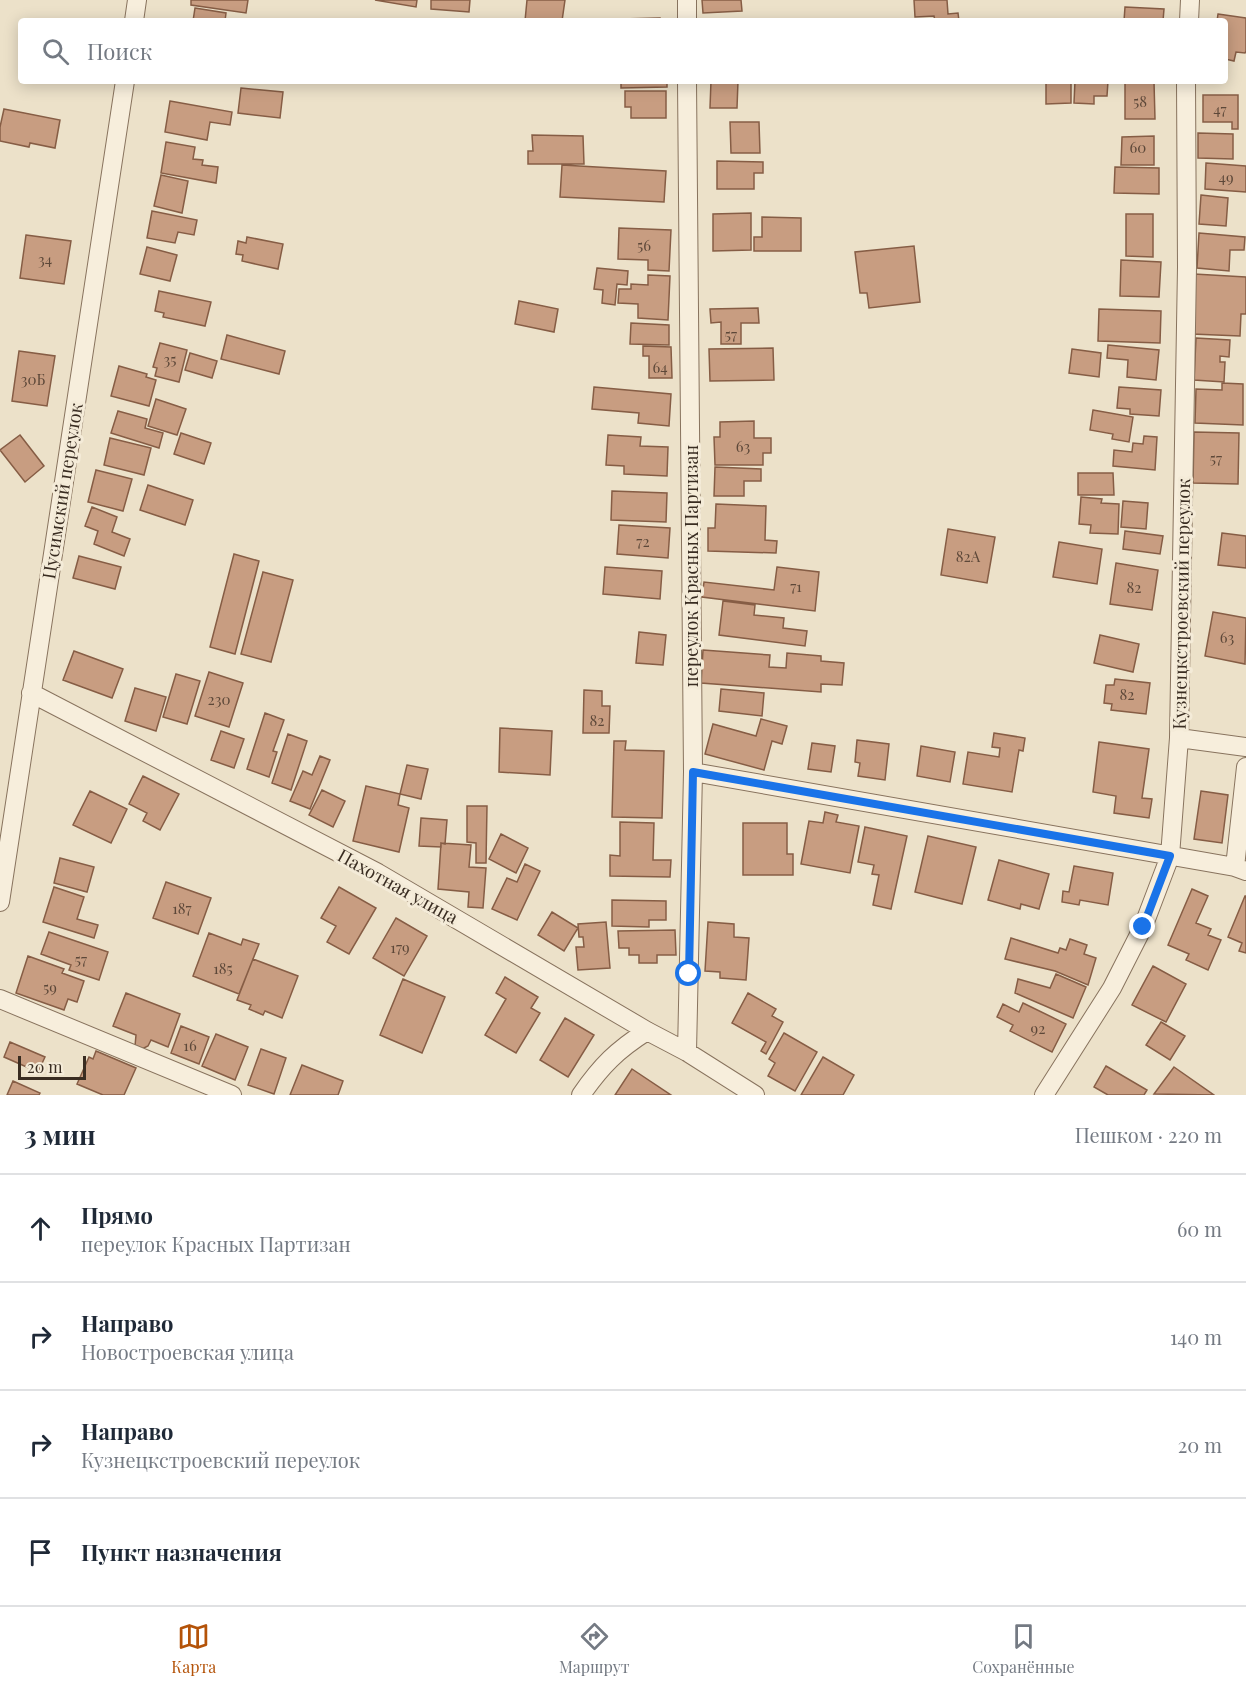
<!DOCTYPE html>
<html lang="ru">
<head>
<meta charset="utf-8">
<style>
  body { margin:0; font-family:"Playfair Display",serif; background:#f6f6f7; color:#1f2937 }
  .scale { position:absolute; left:18px; bottom:15px; width:68px; box-sizing:border-box; padding-left:6px; border:3px solid #392c21; border-top:0; font-size:16px; line-height:21px; white-space:nowrap; color:#392c21; -webkit-text-stroke:4px #f4ebd8; paint-order:stroke }
  .stop { position:absolute; width:18px; height:18px; margin:-14px; border:4px solid #1a73e8; border-radius:50%; background:#fff }
  .stop.end { background:#1a73e8; border-color:#fff; box-shadow:0 2px 6px #0008 }
  .list { margin:0; padding:0; list-style:none }
  h2 { display:flex; justify-content:space-between; align-items:center; height:78px; margin:0; padding:0 24px; font-size:26px }
  h2 small { font-size:20px; font-weight:400; color:#747a83 }
  .list li { display:grid; grid-template-columns:39px 1fr auto; gap:18px; align-items:center; box-sizing:border-box; height:108px; padding:0 24px; border-top:2px solid #e0e1e3 }
  .list b { display:block; font-size:22px; white-space:nowrap }
  .list p { margin:0; font-size:20px; white-space:nowrap; color:#747a83 }
  .list em { font-size:20px; font-style:normal; color:#747a83 }
  .icon { flex:none; width:33px; height:33px; fill:none; stroke:currentColor; stroke-width:2; stroke-linecap:round; stroke-linejoin:round }
  .map { position:relative; flex:none; width:1246px; height:1095px; overflow:hidden }
  .search { position:absolute; background:#fff; box-shadow:0 3px 15px #0003; left:18px; right:18px; top:18px; height:66px; display:flex; align-items:center; gap:15px; box-sizing:border-box; padding:0 21px; border-radius:6px; color:#747a83; font-size:22px }
  .sheet { height:510px; background:#fff }
  nav { display:flex; justify-content:space-around; align-items:center; box-sizing:border-box; height:84px; border-top:2px solid #e0e1e3; background:#fff; font-size:16px; color:#747a83 }
  nav a { display:grid; justify-items:center; gap:3px }
  nav .on { color:#b45309 }
  .map>svg:first-child { display:block }
  .building { fill:#c89d81; stroke:#865d45; stroke-width:1.5 }
  .lines { fill:none; stroke-linecap:round; stroke-linejoin:round }
  .street-casing { stroke:#88735e; stroke-width:20 }
  .street { stroke:#f7eedc; stroke-width:18 }
  .route { stroke:#1a73e8; stroke-width:8 }
  .labels { text-anchor:middle; dominant-baseline:central; stroke-width:6; stroke-linejoin:round; paint-order:stroke }
  .number-label { font-size:15px; fill:#5d4839 }
  .street-label { font-size:18px; fill:#392c21; stroke:#f4ebd8 }
</style>
</head>
<body>
<div class="map">
<svg width="1246" height="1095" viewBox="0 0 1246 1095">
  <rect width="100%" height="100%" fill="#ece1c9"/>
  <!-- building -->
  <path class="building" d="M191 0H248L246 13 191 5Z
    M375 0H417L416 7Z
    M431 0H470L469 12 431 9Z
    M527 0H565L562 21H525Z
    M702 0H741L742 11 703 13Z
    M914 0H947L948 14 958 13 959 21H935L934 16 915 17Z
    M1125 7 1164 9 1163 21H1124Z
    M195 8 226 13 225 21H193Z
    M1218 14 1246 18V51L1245 53 1236 52 1234 61 1225 59V21H1217Z
    M660 18V21H621V19Z
    M599 81H667V87L621 88V82L599 83Z
    M711 81H738L737 108H710Z
    M1046 81H1071V103L1046 104Z
    M1075 81H1108L1107 96H1094V104L1074 103Z
    M1125 82H1154L1155 119H1125Z
    M241 88 283 92 280 118 238 113Z
    M625 91H666V118H631V107H625Z
    M1203 95H1238V129H1232V122H1203Z
    M170 101 232 112 230 125 210 122 207 140 165 132Z
    M4 109 60 120 55 148 30 143 29 147 0 141V127Z
    M730 122H759L760 153H731Z
    M1198 133 1233 134V159L1198 158Z
    M532 135 583 136 584 164H528V151H533Z
    M1154 136V165H1121L1122 137Z
    M166 142 195 147 193 159 203 160 202 165 218 167 216 183 161 173Z
    M717 161 763 162V173H754V189H717Z
    M1206 163 1246 166V192L1205 189Z
    M562 165 666 171 664 202 560 197Z
    M1115 167 1159 168V194L1114 193Z
    M161 175 188 181 182 213 154 206Z
    M1201 195 1228 198 1226 226 1199 224Z
    M152 211 197 220 194 235 178 232 175 243 147 238Z
    M751 213V250L713 251V214Z
    M1126 214H1153V257L1126 256Z
    M762 217 801 218V251H754V237H762Z
    M619 228 671 230 669 271 648 270V260L618 259Z
    M1199 233 1245 237 1244 250H1230L1229 271 1197 268Z
    M26 235 71 241 64 284 20 278Z
    M247 237 283 244 278 269 242 261 243 255 236 254 238 241 246 243Z
    M914 246 920 302 869 308 867 293H860L855 252Z
    M147 247 177 255 170 281 140 274Z
    M1121 260 1161 262 1159 297 1120 296Z
    M597 268 628 271 627 285 617 284 615 305 602 303 603 290 594 289Z
    M1194 274 1246 277V314H1241L1240 336 1192 334Z
    M648 275 670 276 668 320 638 318V304L618 303 619 289H631V284L648 285Z
    M159 291 211 302 205 326 163 317 164 313 155 311Z
    M519 301 558 309 554 332 515 324Z
    M758 308 759 323H741V344H721V322L711 323 710 309Z
    M1099 309 1161 311 1160 343 1098 341Z
    M631 323 669 325V345L630 344Z
    M227 335 285 351 279 374 221 359Z
    M1196 338 1230 340 1229 357 1220 356V362H1225L1224 382 1194 380Z
    M160 343 187 350 179 382 155 376 157 368 153 367Z
    M1108 345 1159 350 1156 380 1127 377 1128 360 1107 358Z
    M643 346 671 347 672 378H649V356H643Z
    M773 348 774 380 710 381 709 349Z
    M1072 349 1101 353 1099 377 1069 373Z
    M19 351 55 356 47 406 12 401Z
    M190 353 217 361 212 378 185 370Z
    M119 366 147 374 146 377 156 380 149 406 111 396Z
    M1222 383 1243 384V425L1195 423 1196 389 1222 390Z
    M594 387 671 394 669 426 638 423 639 413 592 409Z
    M1119 387 1161 390 1159 416 1130 414V409L1117 408Z
    M156 399 186 409 177 435 148 426Z
    M1093 410 1133 417 1129 442 1112 439 1113 434 1090 430Z
    M118 411 147 419 145 428 163 433 159 448 111 433Z
    M754 421V438H771V453H763V465H715L714 437H720V422Z
    M1194 432 1239 433 1238 484 1193 483Z
    M181 433 211 443 204 464 174 454Z
    M20 435 44 466 25 482 0 450Z
    M608 435 641 437 640 446 668 447 667 476 624 474V466L606 465Z
    M1144 436 1157 437 1155 470 1113 466 1114 450 1132 452 1133 443 1143 444Z
    M110 438 151 448 144 475 104 465Z
    M715 467 761 469V481H744V496H714Z
    M96 470 132 479 123 511 88 502Z
    M1078 473H1113L1114 495H1078Z
    M148 485 193 500 185 525 140 510Z
    M612 491 667 493 666 522 611 520Z
    M1081 497 1102 499 1101 503 1119 504 1118 534 1090 533 1091 525 1079 524Z
    M1123 501 1148 503 1146 529 1121 527Z
    M716 504 766 506 765 540 777 541 776 553 708 551V528H715Z
    M92 507 117 517 112 532 130 539 124 556 94 544 98 531 85 526Z
    M619 525 670 528 668 558 617 554Z
    M948 529 995 537 987 583 941 575Z
    M1125 531 1163 536 1160 554 1123 549Z
    M1222 533 1246 536V568L1218 565Z
    M1059 542 1102 549 1097 584 1053 577Z
    M234 554 259 561 235 654 210 647Z
    M79 556 121 567 115 589 73 578Z
    M1116 563 1158 570 1152 610 1110 604Z
    M605 567 662 571 660 599 603 594Z
    M777 567 819 572 815 611 702 597 704 582 774 590Z
    M263 572 293 580 271 662 241 654Z
    M723 601 755 605 754 615 784 618 783 628 807 631 805 646 719 635Z
    M1213 612 1246 618 1245 664 1205 656Z
    M639 632 666 635 663 665 636 663Z
    M1100 635 1139 644 1133 672 1094 663Z
    M703 650 770 655 769 667 786 668 787 653 821 656V661L844 663 842 685 821 684V692L701 683Z
    M74 651 123 669 112 698 63 680Z
    M209 672 243 683 229 727 195 716Z
    M176 674 200 681 187 724 163 717Z
    M1115 679 1150 683 1146 714 1111 710 1112 704 1104 703 1106 685H1114Z
    M135 688 166 697 156 731 125 721Z
    M721 689 764 693 762 716 719 711Z
    M584 690 602 691V706H610L609 733H583Z
    M265 713 284 720 273 751 277 752 269 777 247 769Z
    M761 719 787 726 782 744 772 741 764 770 705 754 713 724 756 736Z
    M500 728 552 731 550 775 499 772Z
    M221 731 244 739 234 768 211 760Z
    M994 733 1025 738 1023 751 1019 750 1012 792 963 784 968 752 999 757 1000 748 992 747Z
    M288 734 307 741 291 790 272 783Z
    M857 740 889 744 885 780 858 776 860 763 855 762Z
    M614 741H626L625 750 664 751 662 818 612 817Z
    M1099 742 1149 749 1142 798 1152 799 1149 818 1114 813 1116 796 1093 792Z
    M812 743 835 746 831 772 808 769Z
    M921 746 955 752 950 782 917 776Z
    M320 756 330 760 310 809 290 801 303 771 312 775Z
    M407 765 428 769 421 799 400 794Z
    M143 776 179 794 160 830 143 821 147 813 129 804Z
    M366 786 400 794 398 805 409 808 399 852 353 841Z
    M322 790 345 801 333 827 309 815Z
    M90 791 127 809 111 843 73 825Z
    M1201 791 1228 795 1222 843 1194 839Z
    M467 806H487L486 863H476V843L467 842Z
    M825 812 838 815 836 822 859 826 850 873 801 864 809 821 823 823Z
    M421 818 447 820 445 844 441 843V847L419 846Z
    M620 822 654 823 653 860H671L670 877 610 876V855L620 856Z
    M743 823H787V854H793V875H743Z
    M865 827 907 836 891 909 873 905 879 875 872 874 874 865 858 862Z
    M501 834 528 848 516 873 489 859Z
    M928 836 976 847 962 904 915 892Z
    M441 843 471 845 469 867 486 868 483 908 468 907 469 892 438 889Z
    M60 858 94 867 87 892 54 883Z
    M999 860 1049 874 1039 909 1021 904 1020 909 988 900Z
    M525 864 540 871 517 920 492 909 507 878 517 882Z
    M1074 866 1113 873 1108 905 1080 900 1079 905 1062 902 1063 891 1069 892Z
    M166 882 211 898 198 934 153 918Z
    M54 887 84 897 77 919 98 925 94 938 43 922Z
    M339 887 376 908 349 954 327 942 336 926 321 918Z
    M1192 889 1208 896 1196 923 1211 929 1208 935 1221 940 1208 970 1186 960 1189 954 1168 945Z
    M1245 896H1246V953L1239 951 1242 943 1228 937Z
    M612 900 666 901V920H649V927L612 926Z
    M552 912 578 928 564 951 538 935Z
    M396 918 427 936 404 976 373 958Z
    M606 922 610 968 578 970 576 947H584L583 937H579L578 924Z
    M708 922 734 924V937L749 938 746 980 720 978V972L705 971Z
    M675 930 676 955H657V963H639V955H629V948H619L618 931Z
    M49 932 108 952 99 980 69 970 71 965 41 954Z
    M209 933 241 945 243 939 259 944 239 994 193 976Z
    M1011 938 1058 953 1060 948 1066 950 1070 939 1087 945 1084 954 1096 958 1088 985 1055 971 1005 959Z
    M28 956 64 969 62 973 84 981 77 1002 68 999 64 1010 16 993Z
    M253 959 298 976 282 1018 265 1011 263 1015 249 1009 251 1005 237 1000Z
    M1153 966 1186 984 1166 1022 1132 1005Z
    M1056 974 1086 987 1073 1018 1015 993 1018 979 1050 988Z
    M505 977 538 997 531 1008 540 1013 516 1053 485 1035 506 999 496 993Z
    M403 979 445 997 422 1053 380 1035Z
    M126 993 180 1014 168 1047 151 1040 148 1046 142 1049 135 1046 136 1035 113 1026Z
    M748 993 776 1009 772 1016 783 1022 766 1054 761 1051 766 1042 732 1023Z
    M1023 1003 1066 1024 1052 1052 1010 1031 1013 1025 997 1017 1003 1004 1019 1012Z
    M565 1018 594 1035 568 1077 540 1060Z
    M1161 1022 1185 1036 1170 1060 1146 1045Z
    M181 1026 209 1037 199 1064 171 1053Z
    M784 1033 817 1052 795 1091 768 1076 775 1063 769 1059Z
    M216 1034 248 1047 235 1080 202 1066Z
    M10 1042 45 1057 38 1072 4 1057Z
    M261 1049 286 1058 274 1094 248 1085Z
    M96 1051 136 1068 124 1095H103L77 1084 89 1057 93 1059Z
    M823 1057 854 1075 843 1095H801Z
    M302 1065 343 1081 338 1095H290Z
    M1106 1066 1147 1090 1144 1095H1108L1094 1087Z
    M1174 1067 1214 1095 1154 1094Z
    M632 1069 671 1095H615Z
    M13 1081 40 1093 39 1095H7Z"/>
  <g class="lines">
    <!-- street casing -->
    <g class="street-casing">
      <path id="street" d="M687 0V21
        M134 21 137 0
        M1189 21 1190 0
        M31 693 378 873 647 1031 687 1052 755 1095
        M1179 738 1246 747
        M693 772 1235 867 1246 871
        M1235 867 1246 767
        M0 902 125 81
        M0 999 232 1095
        M687 1052 693 772 687 81
        M581 1095C601 1066 617 1050 647 1031
        M1044 1095 1112 988 1143 927 1170 856 1179 738 1187 267 1186 81"/>
    </g>
    <!-- street -->
    <use href="#street" class="street"/>
  </g>
  <g class="lines">
    <!-- route -->
    <path class="route" d="M689 974 693 772 1170 856 1143 927"/>
  </g>
  <g class="labels">
    <!-- number labels -->
    <g class="number-label">
      <text x="1140" y="101">58</text>
      <text x="1220" y="109">47</text>
      <text x="1138" y="147">60</text>
      <text x="1226" y="177">49</text>
      <text x="644" y="245">56</text>
      <text x="45" y="259">34</text>
      <text x="731" y="334">57</text>
      <text x="170" y="359">35</text>
      <text x="660" y="367">64</text>
      <text x="33" y="379">30Б</text>
      <text x="743" y="446">63</text>
      <text x="1216" y="458">57</text>
      <text x="643" y="541">72</text>
      <text x="968" y="556">82А</text>
      <text x="796" y="586">71</text>
      <text x="1134" y="587">82</text>
      <text x="1227" y="637">63</text>
      <text x="1127" y="694">82</text>
      <text x="219" y="699">230</text>
      <text x="597" y="720">82</text>
      <text x="182" y="908">187</text>
      <text x="400" y="947">179</text>
      <text x="81" y="959">57</text>
      <text x="223" y="968">185</text>
      <text x="50" y="987">59</text>
      <text x="1038" y="1028">92</text>
      <text x="190" y="1045">16</text>
    </g>
    <!-- street labels -->
    <g class="street-label">
      <text transform="translate(62 491) rotate(-81)">Цусимский переулок</text>
      <text transform="translate(691 566) rotate(-90)">переулок Красных Партизан</text>
      <text transform="translate(1181 604) rotate(-89)">Кузнецкстроевский переулок</text>
      <text transform="translate(398 886) rotate(29)">Пахотная улица</text>
    </g>
  </g>
</svg>
<div class="scale">20 m</div>
<div class="stop" style="left:689px;top:974px"></div>
<div class="stop end" style="left:1143px;top:927px"></div>
<div class="search"><svg class="icon" aria-label="search" viewBox="0 0 24 24"><circle cx="10" cy="10" r="6"/><path d="M15 15l6 6"/></svg>Поиск</div>
</div>
<section class="sheet">
<h2>3 мин<small>Пешком · 220 m</small></h2>
<ul class="list">
<li><svg class="icon" aria-label="ahead" viewBox="0 0 24 24"><path d="M12 20V5M6 11l6-6 6 6"/></svg><div><b>Прямо</b><p>переулок Красных Партизан</p></div><em>60 m</em></li>
<li><svg class="icon" aria-label="right" viewBox="0 0 24 24"><path d="M7 20v-9h11M14 6l5 5-5 5"/></svg><div><b>Направо</b><p>Новостроевская улица</p></div><em>140 m</em></li>
<li><svg class="icon" aria-label="right" viewBox="0 0 24 24"><path d="M7 20v-9h11M14 6l5 5-5 5"/></svg><div><b>Направо</b><p>Кузнецкстроевский переулок</p></div><em>20 m</em></li>
<li><svg class="icon" aria-label="arrive" viewBox="0 0 24 24"><path d="M6 21V4h12l-3 4 3 4H6"/></svg><div><b>Пункт назначения</b></div></li>
</ul>
</section>
<nav>
<a class="on"><svg class="icon" aria-label="map" viewBox="0 0 24 24"><path d="M3 6l6-2 6 2 6-2v14l-6 2-6-2-6 2zM9 4v14M15 6v14"/></svg>Карта</a>
<a><svg class="icon" aria-label="directions" viewBox="0 0 24 24"><path d="M12 3l9 9-9 9-9-9zM9 14v-3h6M13 9l2 2-2 2"/></svg>Маршрут</a>
<a><svg class="icon" aria-label="saved" viewBox="0 0 24 24"><path d="M7 4h10v16l-5-4-5 4z"/></svg>Сохранённые</a>
</nav>
</body>
</html>
